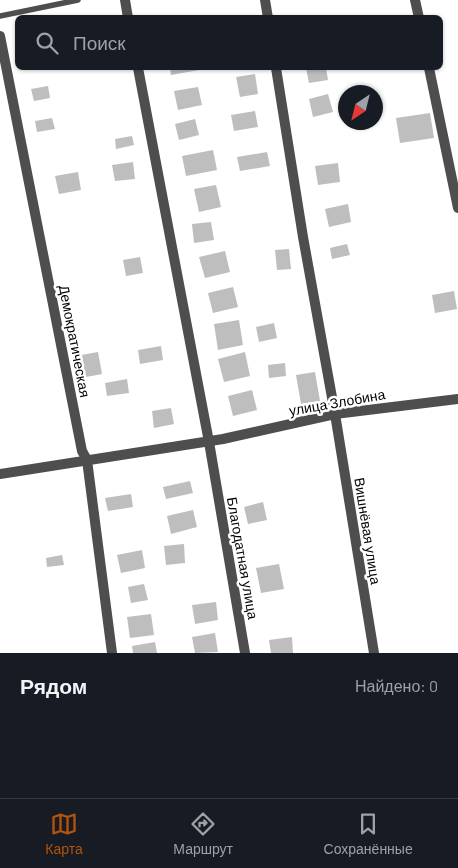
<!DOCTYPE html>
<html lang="ru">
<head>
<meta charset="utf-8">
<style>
  body { margin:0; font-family:Barlow,sans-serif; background:#20242c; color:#f1f3f6 }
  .compass { position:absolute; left:338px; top:85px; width:45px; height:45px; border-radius:50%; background:#171b24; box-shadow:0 1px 4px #0004; rotate:215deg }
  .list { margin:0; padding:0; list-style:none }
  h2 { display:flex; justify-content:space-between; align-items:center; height:65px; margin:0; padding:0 20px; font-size:21px }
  h2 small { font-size:16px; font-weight:400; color:#9ea1a6 }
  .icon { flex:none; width:28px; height:28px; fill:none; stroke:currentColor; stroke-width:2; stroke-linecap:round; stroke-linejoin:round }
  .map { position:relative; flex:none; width:458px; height:653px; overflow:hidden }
  .search { position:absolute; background:#171b24; box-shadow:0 1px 4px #0004; left:15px; right:15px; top:15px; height:55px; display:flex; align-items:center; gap:12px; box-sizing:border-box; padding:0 18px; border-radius:8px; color:#9ea1a6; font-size:19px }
  .sheet { height:145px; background:#171b24 }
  nav { display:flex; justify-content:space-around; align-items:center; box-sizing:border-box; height:70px; border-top:1px solid #363941; background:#171b24; font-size:14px; color:#9ea1a6 }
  nav a { display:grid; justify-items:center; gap:2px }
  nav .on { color:#b45309 }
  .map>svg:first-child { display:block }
  .building { fill:#bebebe }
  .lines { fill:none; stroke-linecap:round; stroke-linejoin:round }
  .lane { stroke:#4e4e4e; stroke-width:5.5 }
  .street { stroke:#4e4e4e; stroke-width:10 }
  .labels { text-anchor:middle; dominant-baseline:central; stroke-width:5; stroke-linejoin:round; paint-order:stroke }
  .street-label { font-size:14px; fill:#000; stroke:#fff }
</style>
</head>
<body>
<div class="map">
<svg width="458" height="653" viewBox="0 0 458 653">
  <rect width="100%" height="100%" fill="#fff"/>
  <!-- building -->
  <path class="building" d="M170 68H199V70L171 75Z
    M306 68H326L328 80 309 83Z
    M255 74 258 94 240 97 236 77Z
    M48 86 50 98 34 101 31 89Z
    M198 87 202 105 178 110 174 91Z
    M328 94 333 112 313 117 309 99Z
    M255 111 258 127 234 131 231 115Z
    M430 113 434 138 400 143 396 118Z
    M52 118 55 129 37 132 35 121Z
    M195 119 199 135 179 140 175 124Z
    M132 136 134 145 116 149 115 139Z
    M213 150 217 170 186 176 182 156Z
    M267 152 270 166 240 171 237 157Z
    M133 162 135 179 115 181 112 165Z
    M338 163 340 182 318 185 315 166Z
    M78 172 81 190 59 194 55 176Z
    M216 185 221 207 199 212 194 189Z
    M348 204 351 222 329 227 325 209Z
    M211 222 214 240 194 243 192 224Z
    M347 244 350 255 332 259 330 248Z
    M289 249 291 269 277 270 275 250Z
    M225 251 230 272 205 278 199 257Z
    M140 257 143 273 126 276 123 260Z
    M233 287 238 307 213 313 208 293Z
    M454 291 457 309 435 313 432 295Z
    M239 320 243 345 218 350 214 324Z
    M274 323 277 338 259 342 256 327Z
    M161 346 163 360 140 364 138 350Z
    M98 352 102 374 86 377 81 355Z
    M245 352 250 376 224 382 218 359Z
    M285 363 286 376 269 378 268 365Z
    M315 372 320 401 301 404 296 375Z
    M127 379 129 393 107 396 105 383Z
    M252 390 257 410 233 416 228 396Z
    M171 408 174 424 154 428 152 411Z
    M190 481 193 493 166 499 163 487Z
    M131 494 133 507 108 511 105 498Z
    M263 502 267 520 248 524 244 507Z
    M193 510 197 527 171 534 167 516Z
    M184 544 185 563 166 565 164 546Z
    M142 550 145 568 121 573 117 555Z
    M62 555 64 565 47 567 46 558Z
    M279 564 284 589 261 593 256 568Z
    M144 584 148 600 131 603 128 587Z
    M216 602 218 620 195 624 192 605Z
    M151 614 154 635 130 638 127 617Z
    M215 633 218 652 195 653 192 637Z
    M292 637 293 653H271L269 640Z
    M155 642 157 653H133L132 646Z"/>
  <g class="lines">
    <!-- lane -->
    <path class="lane" d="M0 16 78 0"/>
    <!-- street -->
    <path class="street" d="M125 0 128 18
      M265 0 268 18
      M415 0 419 18
      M0 36 82 451 87 460 112 653
      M138 68 209 442 245 653
      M276 68 303 237 335 414 374 653
      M429 68 458 208
      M0 474 223 439 335 414 458 399"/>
  </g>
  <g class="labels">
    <!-- street labels -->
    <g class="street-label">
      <text transform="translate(75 341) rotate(79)">Демократическая</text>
      <text transform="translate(337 402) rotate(-10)">улица Злобина</text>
      <text transform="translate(368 531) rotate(81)">Вишнёвая улица</text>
      <text transform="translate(243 558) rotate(80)">Благодатная улица</text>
    </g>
  </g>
</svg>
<svg class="compass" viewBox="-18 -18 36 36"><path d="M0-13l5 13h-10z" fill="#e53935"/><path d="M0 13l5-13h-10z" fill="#9ea1a6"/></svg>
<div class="search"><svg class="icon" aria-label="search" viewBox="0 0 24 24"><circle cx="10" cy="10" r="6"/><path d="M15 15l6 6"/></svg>Поиск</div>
</div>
<section class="sheet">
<h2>Рядом<small>Найдено: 0</small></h2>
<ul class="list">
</ul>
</section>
<nav>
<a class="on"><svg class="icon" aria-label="map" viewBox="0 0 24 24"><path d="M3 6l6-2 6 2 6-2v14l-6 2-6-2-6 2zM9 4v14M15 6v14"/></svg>Карта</a>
<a><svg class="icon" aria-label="directions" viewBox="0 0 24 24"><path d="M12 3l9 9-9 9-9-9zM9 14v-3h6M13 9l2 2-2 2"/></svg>Маршрут</a>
<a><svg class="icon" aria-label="saved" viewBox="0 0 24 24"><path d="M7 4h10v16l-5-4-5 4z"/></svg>Сохранённые</a>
</nav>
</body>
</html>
